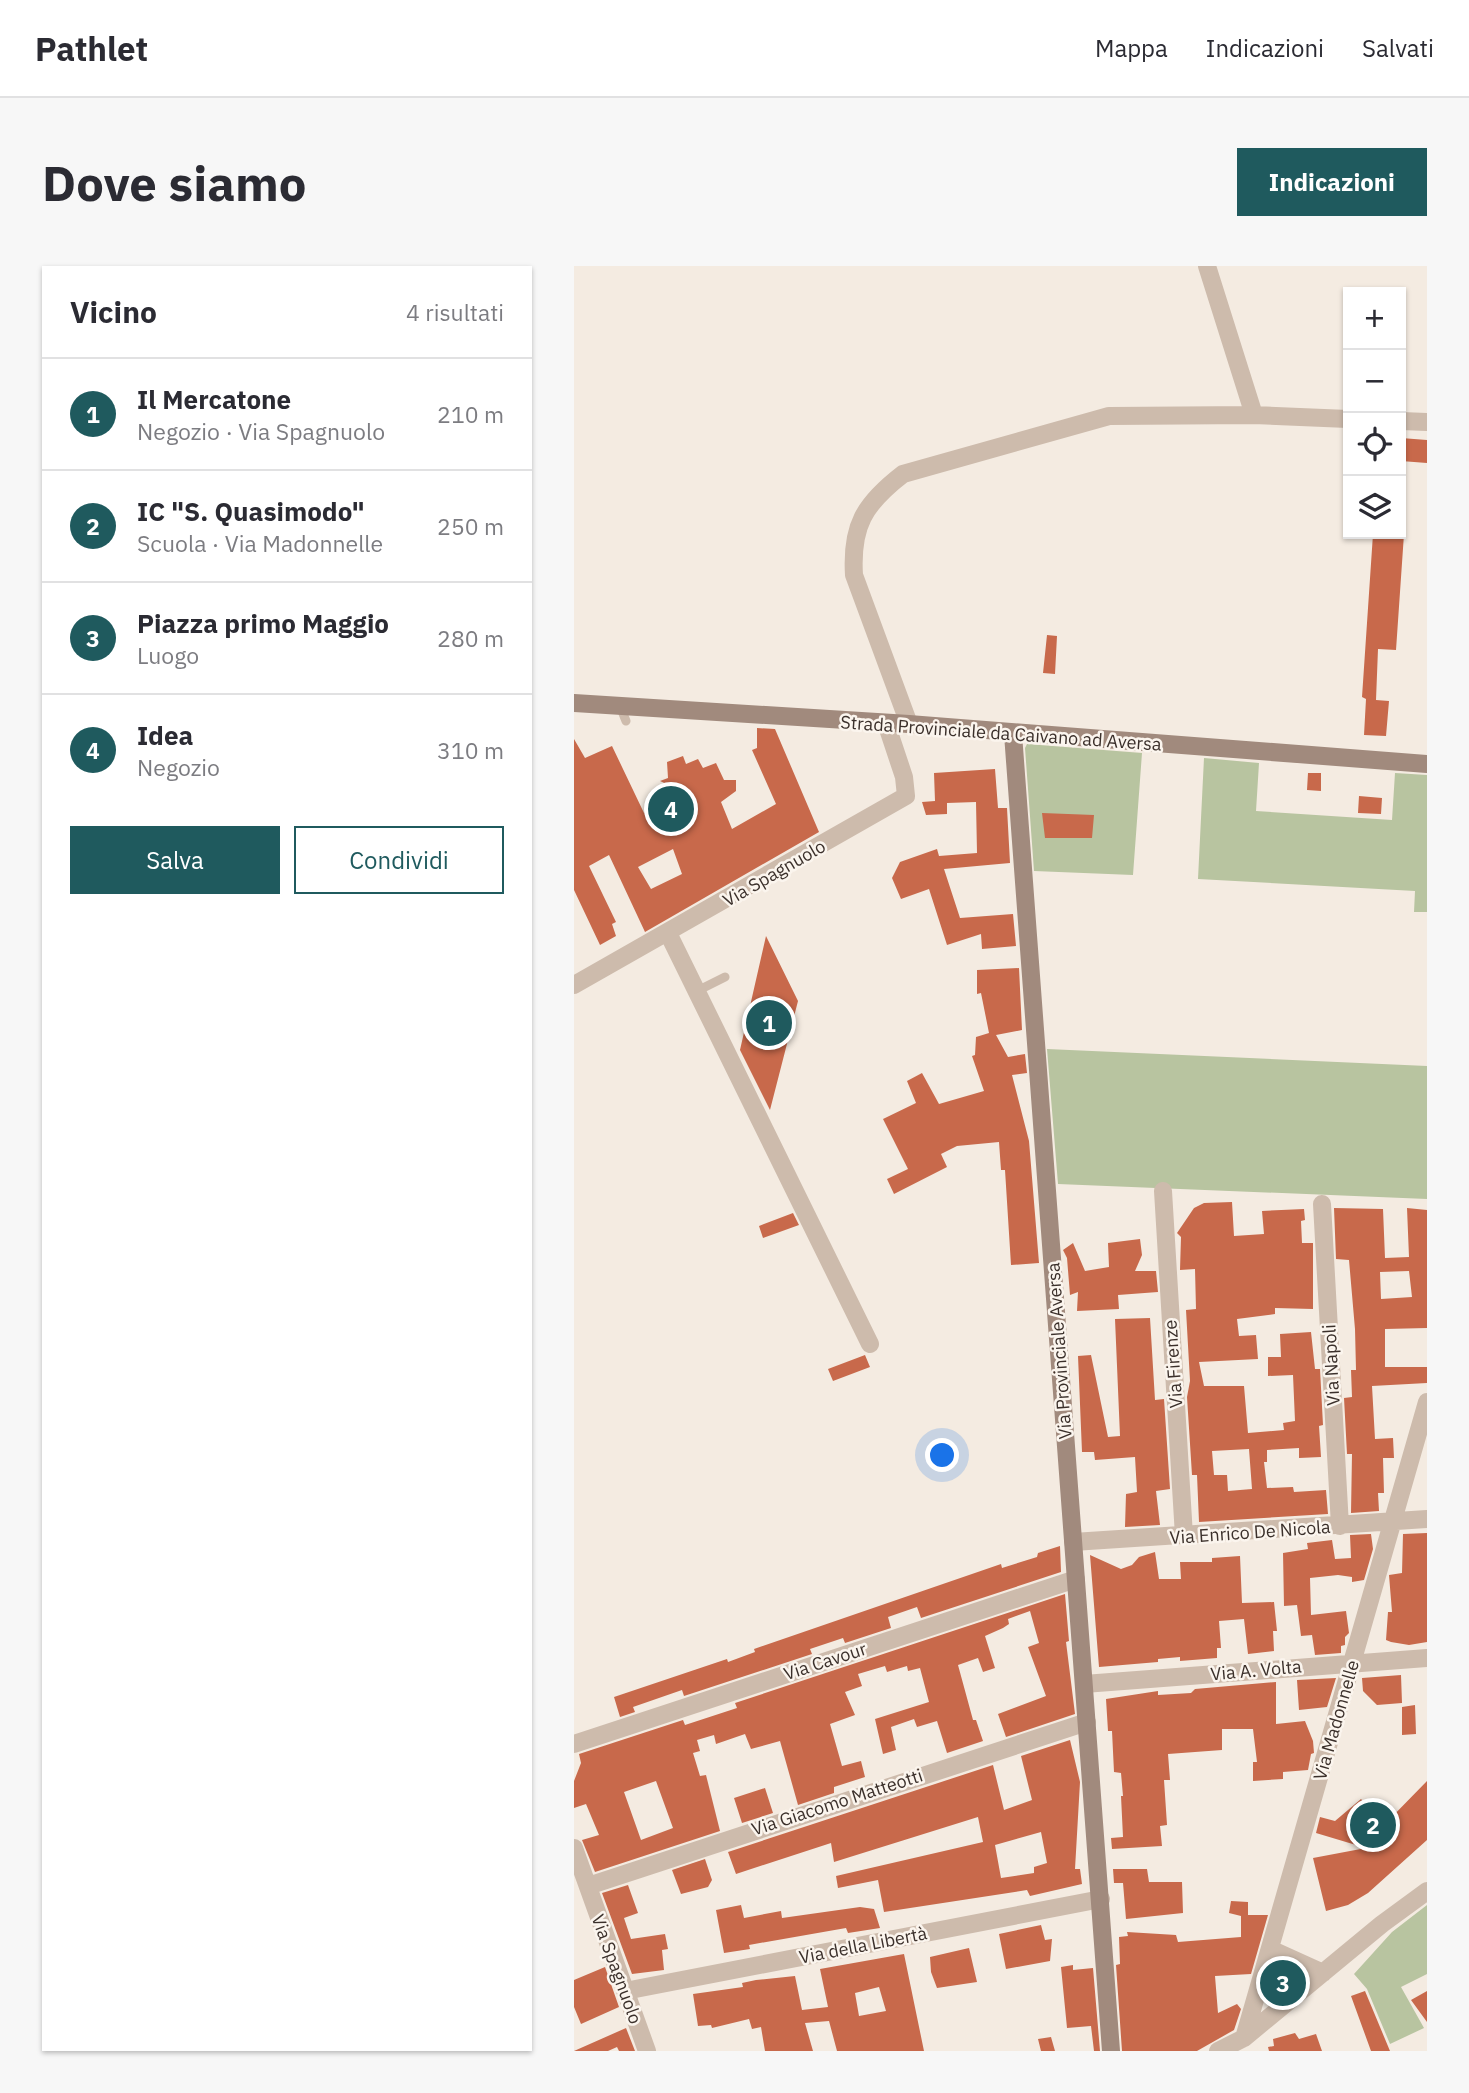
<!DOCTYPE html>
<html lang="it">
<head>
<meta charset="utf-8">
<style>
  body { margin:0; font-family:"IBM Plex Sans",sans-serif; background:#f7f7f7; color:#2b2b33 }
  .controls { position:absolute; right:21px; top:21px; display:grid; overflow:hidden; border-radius:0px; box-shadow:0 2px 5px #0004 }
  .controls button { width:63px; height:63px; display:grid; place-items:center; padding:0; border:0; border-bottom:2px solid #e1e1e2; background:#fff; color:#2b2b33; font:35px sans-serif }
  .you { position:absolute; left:369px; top:1190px; width:24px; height:24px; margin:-18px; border:5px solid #fff; border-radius:50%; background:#1a73e8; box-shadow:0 0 0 10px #1a73e833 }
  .badge { display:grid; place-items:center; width:46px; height:46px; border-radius:50%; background:#1f5a5e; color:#fff; font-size:23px; font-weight:700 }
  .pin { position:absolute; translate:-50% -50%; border:4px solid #fff; box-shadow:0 2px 7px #0006 }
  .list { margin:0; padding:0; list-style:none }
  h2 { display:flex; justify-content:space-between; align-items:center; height:91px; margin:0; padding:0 28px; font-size:30px }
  h2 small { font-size:23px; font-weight:400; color:#7c7c81 }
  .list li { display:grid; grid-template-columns:46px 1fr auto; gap:21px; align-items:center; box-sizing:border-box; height:112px; padding:0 28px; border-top:2px solid #e1e1e2 }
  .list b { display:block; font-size:26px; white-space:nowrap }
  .list p { margin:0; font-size:23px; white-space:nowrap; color:#7c7c81 }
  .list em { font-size:23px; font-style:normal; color:#7c7c81 }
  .actions { display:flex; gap:14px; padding:21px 28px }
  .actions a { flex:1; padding:16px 0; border:2px solid #1f5a5e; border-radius:0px; text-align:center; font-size:24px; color:#1f5a5e }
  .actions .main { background:#1f5a5e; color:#fff }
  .icon { flex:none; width:38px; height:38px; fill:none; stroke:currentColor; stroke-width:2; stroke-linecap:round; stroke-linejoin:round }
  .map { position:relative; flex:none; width:853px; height:1785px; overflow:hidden; border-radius:0px }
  header { display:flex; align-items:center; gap:42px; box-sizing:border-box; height:98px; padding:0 35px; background:#fff; border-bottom:2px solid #e1e1e2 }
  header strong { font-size:33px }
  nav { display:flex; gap:38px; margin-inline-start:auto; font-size:24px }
  .intro { display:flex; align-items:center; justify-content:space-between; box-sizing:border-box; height:168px; padding:0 42px }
  h1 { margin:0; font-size:49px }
  .button { padding:18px 32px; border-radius:0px; background:#1f5a5e; color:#fff; font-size:24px; font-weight:700 }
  main { display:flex; gap:42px; padding:0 42px }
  aside { flex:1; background:#fff; border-radius:0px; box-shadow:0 2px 5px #0004 }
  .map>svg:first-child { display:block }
  .green { fill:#b8c4a0 }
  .building { fill:#c8694b; fill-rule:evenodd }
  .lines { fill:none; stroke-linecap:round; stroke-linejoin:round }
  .lane { stroke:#cdbbac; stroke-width:9 }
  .street { stroke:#cdbbac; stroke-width:18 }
  .secondary { stroke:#a18a7d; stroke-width:18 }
  .labels { text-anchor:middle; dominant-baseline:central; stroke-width:5; stroke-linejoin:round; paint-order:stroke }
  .street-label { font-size:18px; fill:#3b302b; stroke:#fbf5ee }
</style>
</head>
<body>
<header>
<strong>Pathlet</strong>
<nav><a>Mappa</a><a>Indicazioni</a><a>Salvati</a></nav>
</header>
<div class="intro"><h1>Dove siamo</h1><a class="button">Indicazioni</a></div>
<main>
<aside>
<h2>Vicino<small>4 risultati</small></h2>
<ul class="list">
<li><span class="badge">1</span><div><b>Il Mercatone</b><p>Negozio · Via Spagnuolo</p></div><em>210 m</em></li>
<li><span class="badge">2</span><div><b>IC &quot;S. Quasimodo&quot;</b><p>Scuola · Via Madonnelle</p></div><em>250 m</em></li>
<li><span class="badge">3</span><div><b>Piazza primo Maggio</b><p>Luogo</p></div><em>280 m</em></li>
<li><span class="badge">4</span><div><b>Idea</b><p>Negozio</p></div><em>310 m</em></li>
</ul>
<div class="actions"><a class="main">Salva</a><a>Condividi</a></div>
</aside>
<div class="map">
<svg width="853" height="1785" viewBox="0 0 853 1785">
  <rect width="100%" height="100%" fill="#f4ebe1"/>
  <!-- green -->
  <path class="green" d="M453 478 568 487 559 609 460 605 451 482Z
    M630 492 685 497 682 545 818 554 821 507 853 509V646H840L841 625 624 613Z
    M473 783 853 800V933L484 918Z
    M853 1639V1708L827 1721 850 1762 816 1778 793 1723 780 1708 818 1666Z"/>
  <!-- building -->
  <path class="building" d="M827 172 853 174V197L827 195Z
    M799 268H830L822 384 804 383 802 434 815 435 812 470 790 469 792 433 788 431Z
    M473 369 483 370 481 408 469 407Z
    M183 462 201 463 245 566 71 666 35 589 15 600 42 656 38 658 42 670 26 679 0 624V473L11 492 38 480 70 547 112 527 86 515 94 512 93 496 109 490 112 498 124 493 129 502 142 497 150 514H162V525L147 536 158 563 202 538 178 484 183 482ZM99 583 108 608 77 623 64 601Z
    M421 503 424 542H433L436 597 370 603 386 652 439 648 442 680 408 683 407 668 373 679 355 623 327 633 318 612 326 596 363 583 365 590 403 587 402 536 373 537V548L352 549 348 536 361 535 360 507Z
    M734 507H747V525L733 524Z
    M785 530 808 532 807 548 784 547Z
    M468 547 520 549 518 572H471Z
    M192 670 224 735 196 844 166 784Z
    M445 702 448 764 422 769 434 791 451 788 453 807 438 809 455 875 465 997 437 999 431 904H427L425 876 383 880 367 888 373 901 320 928 313 913 334 903 309 853 342 837 333 815 348 807 365 838 410 825 398 790 401 789 402 771 415 767 407 727 403 728V704Z
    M658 936 660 970 690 968 688 945 730 943 731 954 727 955 728 977H739V1043L701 1042V1048L663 1053 665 1070 682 1069 684 1093 625 1096 630 1120H670L674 1167 710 1164 709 1157 721 1155 719 1109 694 1110V1091H707L706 1068 737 1066 741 1103H746L749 1159 745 1160 747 1191 725 1192V1182L693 1184V1196H690L693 1222 719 1221 720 1226 752 1224 754 1248 625 1256 623 1209H618L613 1131 616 1115 612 1044 622 1043 621 1003 606 1004 607 971 603 967 620 942 630 937ZM675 1183 678 1223 654 1225 653 1209H640L638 1185Z
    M760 942 809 943 811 992 835 991 833 942 853 944V1062L811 1063V1101H853V1117L798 1120 801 1173 819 1172 820 1192H809L810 1227H804L805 1245 777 1247 778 1188H773L770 1132 778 1131 777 1104H782L781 1063 775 994 762 993ZM835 1005 838 1031 807 1033 806 1006Z
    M219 947 225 959 189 972 185 960Z
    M566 973 568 989 561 1005H582L584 1026 544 1029 545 1043 503 1045 504 1026 496 1029 493 992 489 984 499 977 511 1005 535 1001 534 977Z
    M576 1052 581 1134 590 1133 596 1223 582 1225 586 1259 551 1261 552 1228 563 1226 561 1191 521 1194 520 1186H508L504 1090 517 1089 534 1171 546 1170 541 1053Z
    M291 1089 296 1101 259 1115 254 1103Z
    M853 1267V1376L835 1379 817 1376 812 1374 814 1346H818L815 1309 828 1307 829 1268Z
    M797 1268 799 1283 790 1314 778 1316V1311L764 1309 736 1312 737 1349 772 1345 775 1367 771 1371V1379L767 1380V1387L741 1389 738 1369 727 1370 723 1339 710 1340 709 1287 734 1283 733 1277 758 1274 761 1293 777 1292 776 1269Z
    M486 1280 487 1306 347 1352 343 1341 314 1351 317 1362 271 1377 269 1372 236 1383 238 1388 110 1430 108 1424 59 1441 61 1446 46 1451 40 1431 153 1393 154 1396 181 1386 180 1383 427 1298 428 1302 463 1291 464 1287Z
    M581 1286 585 1313H607L606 1296H638V1292L666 1290 668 1337 700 1336 703 1365H699L700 1385 674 1388 670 1353 645 1355 647 1382H643V1392L606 1395V1391L584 1393V1396L525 1401 516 1289 547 1303 558 1299 565 1291Z
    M491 1328 495 1375 492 1376 501 1448 432 1471 424 1448 472 1430 454 1381 465 1377 456 1345 434 1353 435 1358 429 1362 411 1370 421 1402 409 1406 404 1392 384 1399 399 1454H402L409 1475 373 1487 363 1455 343 1461 340 1453 317 1461 322 1484 309 1488 301 1453 355 1436 346 1402 334 1405 333 1400 313 1406 311 1400 284 1408 288 1420 271 1426 281 1449 256 1458 268 1500 287 1495 291 1511 260 1521V1527L224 1539 206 1475 177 1483 171 1468 142 1478 140 1469 123 1474 126 1485 119 1487 126 1510 132 1509 146 1565 21 1606 8 1574 25 1569 12 1538 0 1542V1515L7 1497 5 1488 109 1454 111 1459 163 1442 161 1437ZM82 1515 99 1562 67 1574 50 1526Z
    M827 1409 828 1437 803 1439 789 1425 788 1412Z
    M762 1412 753 1441 725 1444 723 1414Z
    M702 1416V1458L731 1455 739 1475 740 1487 737 1488 734 1504 709 1506V1513L679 1515V1496H683L679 1463H648V1484L594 1488 596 1514H590L593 1559 586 1560 588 1580 538 1583 537 1572 549 1571 547 1530H549L547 1507 540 1506 538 1465H534L532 1433 584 1425V1429L617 1427 621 1423Z
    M841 1439 842 1468 828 1469V1441Z
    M496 1474 506 1516 501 1603H506L508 1618 456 1630 453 1624 310 1646 304 1614 264 1622 262 1610 409 1576 404 1551 260 1596 257 1577 162 1608 154 1586 419 1499 430 1544 458 1534 447 1490ZM467 1566 473 1597 460 1601V1607L427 1612 421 1579Z
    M853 1515V1574L794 1627 774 1639 752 1645 739 1592 792 1582 742 1567 746 1551 761 1555 787 1533 810 1559Z
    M191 1522 199 1547 168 1557 160 1532Z
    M131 1593 138 1614 134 1621 107 1628 98 1604Z
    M539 1603H573L575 1616H608L609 1647 552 1653 549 1617H540Z
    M54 1619 64 1647 50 1652 57 1673 91 1668 94 1683 88 1684 90 1704 58 1708 28 1627Z
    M657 1635 674 1636V1649H694L677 1708 641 1710 644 1747 663 1738 667 1743 660 1764 623 1785H548L542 1699 546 1698 545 1671 554 1670 553 1666 602 1669 604 1676 667 1671V1650L655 1647Z
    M167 1639 170 1652 207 1645 208 1652 286 1641 300 1643 306 1662 274 1667 272 1662 175 1679 176 1683 150 1687 142 1644Z
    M467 1659 471 1674 478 1673 476 1695 432 1703 425 1668Z
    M395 1682 403 1716 363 1722 357 1706 356 1691Z
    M330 1688 350 1785H263L255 1755 231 1757 239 1785H191L187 1761 178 1763 175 1753 138 1762 137 1759 124 1760 119 1728 169 1721 168 1717 182 1714 221 1710 228 1744 254 1741 246 1703ZM305 1721 312 1745 285 1750 281 1727Z
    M499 1699V1704L519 1702 526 1785H520L517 1760 493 1762 487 1701Z
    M31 1701 45 1741 7 1758 0 1741V1714Z
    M791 1725 816 1785H797L777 1730Z
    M853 1725V1756L837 1734Z
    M52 1762 61 1785H45L43 1781 34 1785H0Z
    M721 1767 725 1773 742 1768 748 1785H695L694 1781 700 1780 699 1773Z
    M477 1771 481 1785H467L464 1773Z"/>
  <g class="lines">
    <!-- lane -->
    <path class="lane" d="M46 440 52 455
      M123 725 151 711"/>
    <!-- street -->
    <path class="street" d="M633 0 680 149
      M827 155 853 156
      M335 458 280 309C277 260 290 238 329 208L535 150 680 149 774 153
      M94 667 296 1078
      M0 719 332 530 330 511 312 457
      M589 925 610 1270
      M748 938 766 1260
      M499 1276 853 1253
      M510 1418 853 1392
      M0 1478 502 1313
      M0 1582 73 1785
      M14 1620 513 1456
      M696 1683 749 1707
      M51 1725 527 1633
      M670 1772 853 1136
      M644 1785 670 1772 808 1658 853 1625"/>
    <!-- secondary -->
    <path class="secondary" d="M0 437 335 458 853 498
      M439 468 537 1785"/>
  </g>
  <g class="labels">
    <!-- street labels -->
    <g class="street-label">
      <text transform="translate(427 467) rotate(4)">Strada Provinciale da Caivano ad Aversa</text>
      <text transform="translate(200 607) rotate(-30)">Via Spagnuolo</text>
      <text transform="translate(485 1085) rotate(-94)">Via Provinciale Aversa</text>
      <text transform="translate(599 1098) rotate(-94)">Via Firenze</text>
      <text transform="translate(757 1099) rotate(-93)">Via Napoli</text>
      <text transform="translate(676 1266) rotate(-4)">Via Enrico De Nicola</text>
      <text transform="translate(251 1395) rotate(-18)">Via Cavour</text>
      <text transform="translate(682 1404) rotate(-5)">Via A. Volta</text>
      <text transform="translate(762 1454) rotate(-74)">Via Madonnelle</text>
      <text transform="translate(263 1536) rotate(-18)">Via Giacomo Matteotti</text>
      <text transform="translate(289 1679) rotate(-11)">Via della Libertà</text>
      <text transform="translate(43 1703) rotate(70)">Via Spagnuolo</text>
    </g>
  </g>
</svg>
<div class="controls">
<button>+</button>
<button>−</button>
<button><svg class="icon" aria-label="locate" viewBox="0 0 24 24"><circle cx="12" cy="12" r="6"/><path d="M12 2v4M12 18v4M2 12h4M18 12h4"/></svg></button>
<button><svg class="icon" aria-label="layers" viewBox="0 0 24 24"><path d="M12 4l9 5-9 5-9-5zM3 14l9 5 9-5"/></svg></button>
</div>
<div class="you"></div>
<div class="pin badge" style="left:195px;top:757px">1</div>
<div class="pin badge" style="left:799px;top:1559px">2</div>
<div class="pin badge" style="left:709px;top:1717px">3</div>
<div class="pin badge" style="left:97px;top:543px">4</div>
</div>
</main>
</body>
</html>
